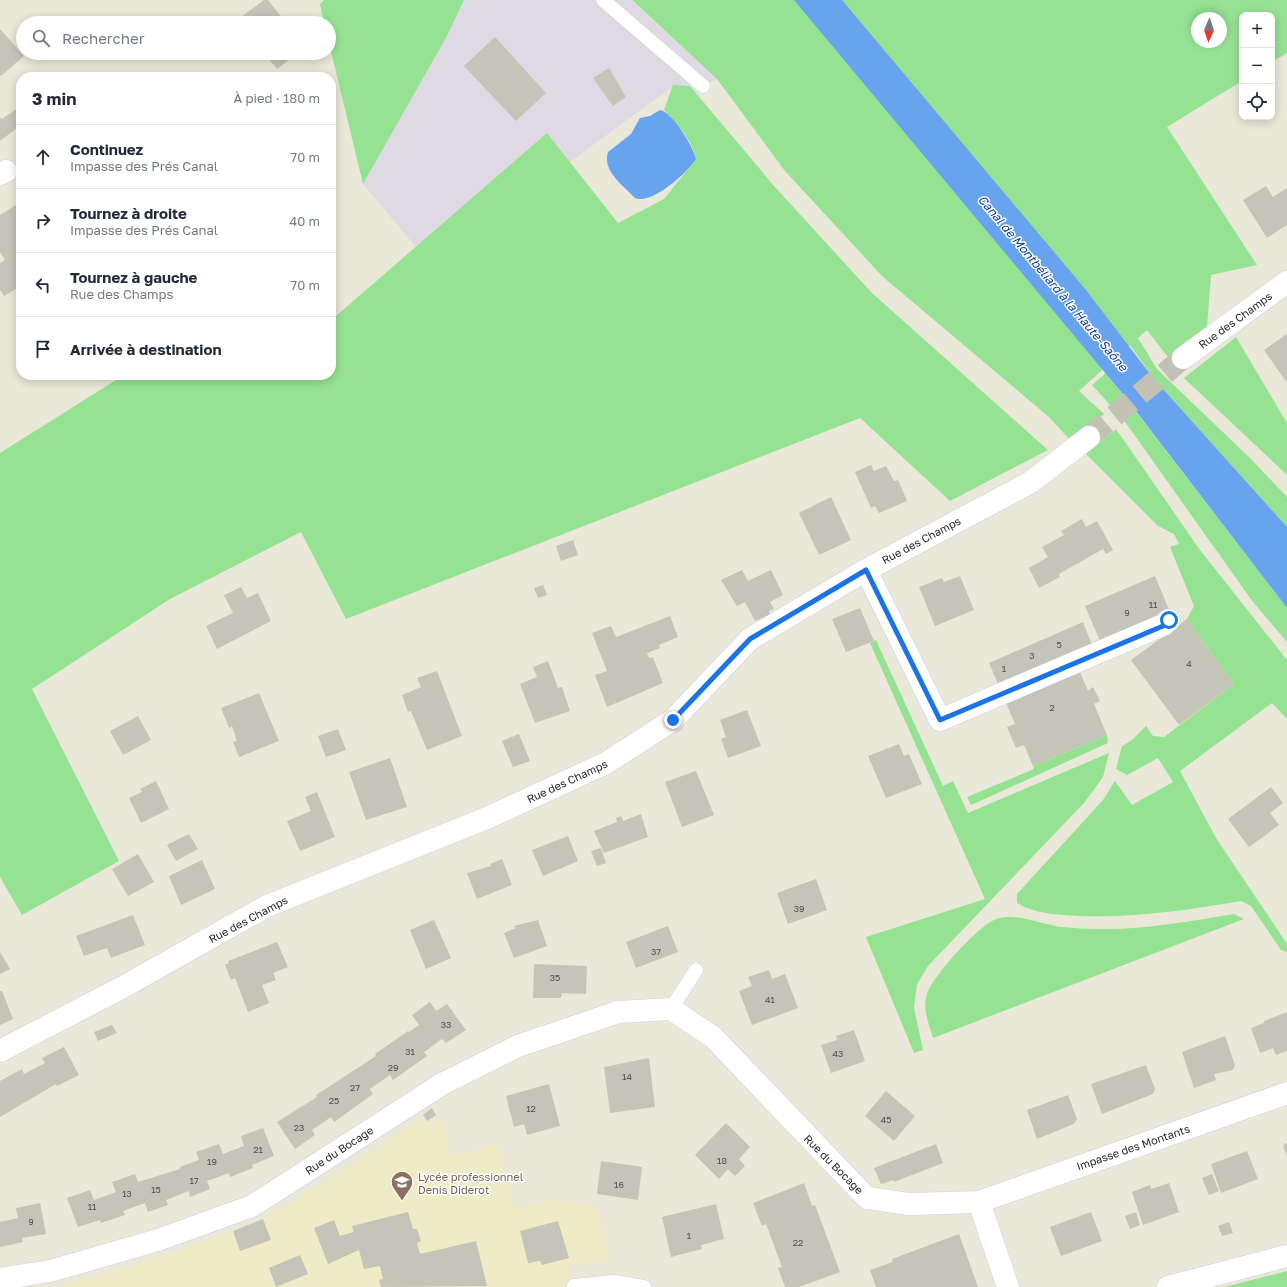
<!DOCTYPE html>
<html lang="fr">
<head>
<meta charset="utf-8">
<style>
  body { margin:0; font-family:"Golos Text",sans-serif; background:#f2f2f3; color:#1f2937 }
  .controls { position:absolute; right:12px; top:12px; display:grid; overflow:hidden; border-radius:8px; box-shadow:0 2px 10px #0003 }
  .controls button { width:36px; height:36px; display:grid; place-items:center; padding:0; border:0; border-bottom:1px solid #e0e1e3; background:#fff; color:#1f2937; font:20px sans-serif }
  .compass { position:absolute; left:1191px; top:12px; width:36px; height:36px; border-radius:50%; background:#fff; box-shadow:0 2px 10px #0003; rotate:183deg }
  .stop { position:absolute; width:12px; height:12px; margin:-9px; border:3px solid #1a73e8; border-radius:50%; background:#fff }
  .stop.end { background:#1a73e8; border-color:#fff; box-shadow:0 1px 4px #0008 }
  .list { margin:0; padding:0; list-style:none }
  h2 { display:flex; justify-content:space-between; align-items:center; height:52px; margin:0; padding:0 16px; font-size:17px }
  h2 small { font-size:13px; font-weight:400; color:#747a83 }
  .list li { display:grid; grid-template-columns:26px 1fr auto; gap:12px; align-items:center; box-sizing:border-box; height:64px; padding:0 16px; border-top:1px solid #e0e1e3 }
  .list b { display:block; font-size:15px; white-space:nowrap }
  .list p { margin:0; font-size:13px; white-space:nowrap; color:#747a83 }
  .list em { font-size:13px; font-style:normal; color:#747a83 }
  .icon { flex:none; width:22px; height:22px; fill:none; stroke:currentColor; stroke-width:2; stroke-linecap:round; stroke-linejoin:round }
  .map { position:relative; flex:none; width:1287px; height:1287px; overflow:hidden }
  .search { position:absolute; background:#fff; box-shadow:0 2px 10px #0003; left:16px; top:16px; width:320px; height:44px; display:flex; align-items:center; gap:10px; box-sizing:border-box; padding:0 14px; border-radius:22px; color:#747a83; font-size:15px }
  .panel { position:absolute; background:#fff; box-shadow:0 2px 10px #0003; left:16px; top:72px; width:320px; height:308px; border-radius:16px }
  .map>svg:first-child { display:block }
  .industrial { fill:#ded9e2 }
  .education { fill:#edecc6 }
  .green { fill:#96e293; fill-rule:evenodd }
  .water { fill:#68a3ef }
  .building { fill:#c5c4b8 }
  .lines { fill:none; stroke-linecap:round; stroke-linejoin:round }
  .street-tunnel { stroke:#c3c1b5; stroke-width:22; stroke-dasharray:22 11; stroke-linecap:butt }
  .lane-casing { stroke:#cfcde1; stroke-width:15 }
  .street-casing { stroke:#cfcde1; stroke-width:23 }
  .lane { stroke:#fff; stroke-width:14 }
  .street { stroke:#fff; stroke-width:22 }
  .route { stroke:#1a73e8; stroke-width:5 }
  .labels { text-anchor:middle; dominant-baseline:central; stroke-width:3; stroke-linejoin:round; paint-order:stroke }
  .number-label { font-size:9px; fill:#4e4e4b }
  .street-label { font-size:11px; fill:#272727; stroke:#fff }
  .education-label { font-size:11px; fill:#785e54; stroke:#fff; text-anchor:start }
  .water-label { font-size:12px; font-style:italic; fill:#0c3d96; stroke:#fff }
</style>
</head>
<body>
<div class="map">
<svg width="1287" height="1287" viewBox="0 0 1287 1287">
  <rect width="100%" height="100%" fill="#eae8d8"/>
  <!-- industrial -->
  <path class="industrial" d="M464 0H631L717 79 703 86H673L570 162 547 133 416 247 363 184 447 36Z"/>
  <!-- education -->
  <path class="education" d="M422 1118 429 1126 441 1120 452 1156 499 1144 515 1210 554 1199 597 1206 610 1260 568 1264 574 1287H65L64 1285 137 1265 263 1219 312 1190Z"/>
  <!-- green -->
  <path class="green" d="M324 0H464L447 36 363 184 329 43V23H324L320 4Z
    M632 0H1287V53L1272 62V15H1242V81L1167 127 1257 265 1211 275 1207 327 1168 357 1147 330 1138 338 1157 369 1250 458 1287 497V527L1154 379 1130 345 1079 391 1104 414 1072 442 1049 417 883 277 785 171 717 79ZM1197 18H1221V42H1197Z
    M673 85 690 86 774 186 872 293 1048 450 950 501 860 418 346 619 301 532 170 599 32 689 119 861 22 915 0 877V453L124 375H331V310L336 316 547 133 618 223 664 199 696 159C693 142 677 122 664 110Z
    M1236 337 1287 423V475L1184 378Z
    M1106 373 1287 608V642L1253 602 1123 419 1092 385Z
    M1116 429 1200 550 1287 660V719L1272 703 1180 771 1216 838 1287 944V952L1281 950 1251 906 1241 901C1187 910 1135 918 1080 916 1059 915 1035 914 1017 903V894L1103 800 1115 781 1132 805 1173 782 1158 758 1127 775 1116 769 1122 746 1132 740 1146 726 1153 736 1164 737 1234 684 1187 619 1194 606 1170 547 1179 544 1174 534 1158 526 1086 454Z
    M876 640 943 786 953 781 968 813 1109 753 1103 777 1084 803 928 966 917 984 914 1008 923 1050 914 1053 866 937 985 899 870 643Z
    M1107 735 1108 743 971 805 967 797 1034 769 1033 766Z
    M1234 914 1244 919 933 1038C929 1024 922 1009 927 994 932 977 979 925 996 919 1016 912 1042 925 1062 927 1074 928 1086 929 1098 929 1144 930 1190 921 1234 914Z
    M1287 1271V1287H1225Z"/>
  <!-- water -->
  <path class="water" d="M794 0H842L1086 290 1154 379 1287 527V608L1122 393Z
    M660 110C673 112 694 148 696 159 687 173 652 205 635 198 623 185 602 171 608 152L631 134 640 118 650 116Z"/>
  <!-- building -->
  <path class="building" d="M264 0H268L286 23H233Z
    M0 29 24 56 1 76 0 75Z
    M495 37 546 93 516 121 464 66Z
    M264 53H290L293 57 277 69Z
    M609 68 626 97 613 106 593 78Z
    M21 106V125L0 141V117L2 119Z
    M1266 186 1273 197 1287 188V225L1267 238 1243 200Z
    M21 202V286L4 296 0 290V263L5 260 0 252V215Z
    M1287 334V383L1264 350Z
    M871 465 874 471 886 466 894 481 898 480 907 501 879 513 875 506 871 508 855 472Z
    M831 497 851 540 819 555 799 513Z
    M1082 519 1086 527 1097 521 1113 550 1106 554 1103 549 1059 574 1060 577 1039 588 1029 568 1048 557 1042 547 1064 535 1061 531Z
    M573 540 578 555 561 561 556 546Z
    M742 570 748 581 771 570 783 595 770 602 774 609 769 611 770 615 755 621 745 602 737 606 721 580Z
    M960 576 974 610 935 626 919 587 942 578 944 582Z
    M1155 576 1170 612 1100 641 1085 606Z
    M543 585 547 595 538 598 534 588Z
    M241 587 247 598 258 593 271 621 217 649 206 626 233 613 224 595Z
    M860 608 874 641 846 652 832 619Z
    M670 616 678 637 659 645 660 648 647 653 649 658 653 657 663 683 607 707 595 675 607 671 592 633 611 626 616 637Z
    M1187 619 1234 684 1179 725 1131 660Z
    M1083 622 1092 645 998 684 989 663Z
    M548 661 558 688 562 687 570 711 535 723 520 684 537 677 533 667Z
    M437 671 462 736 427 750 411 711 408 712 402 695 421 687 417 678Z
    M1080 672 1088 691 1093 687 1100 701 1094 704 1107 735 1033 766 1024 745 1016 748 1007 727 1015 724 1006 703Z
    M259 693 279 741 239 757 233 742 237 741 232 726 229 728 221 708Z
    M747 710 761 746 728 758 721 739 726 737 720 720Z
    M138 716 151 740 123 755 110 731Z
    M338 729 346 750 326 757 318 736Z
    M519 734 530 761 513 767 502 741Z
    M899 744 904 756 909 754 922 784 886 798 868 756Z
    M390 758 407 807 366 820 349 772Z
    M696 771 714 815 682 827 665 782Z
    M156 781 169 809 141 823 129 798 142 792 140 789Z
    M1271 787 1283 803 1270 813 1279 825 1249 847 1228 819Z
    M317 792 335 837 300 851 287 821 311 811 305 797Z
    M641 814 648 837 604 853 594 831 617 822 616 818 621 816 623 821Z
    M189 834 198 849 176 861 167 845Z
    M568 836 578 861 543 876 532 850Z
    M601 848 606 863 597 866 591 851Z
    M138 854 154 882 128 896 112 869Z
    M502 859 512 885 477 899 467 873 491 866 490 864Z
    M202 860 215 889 181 905 169 876Z
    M816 879 827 910 788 924 777 893Z
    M133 915 145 945 111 958 107 948 84 956 76 936Z
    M434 920 451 958 426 969 410 930Z
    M538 920 547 946 514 958 504 933 516 928 514 926Z
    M668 926 678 952 636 968 626 942Z
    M277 942 288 967 273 973 276 980 262 985 269 1003 248 1012 235 978 231 980 225 965 229 963 228 961Z
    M0 952 10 969 0 974Z
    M534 964 587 966 586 994 562 993 561 998H533Z
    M769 970 772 979 785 974 798 1008 752 1025 739 991 752 986 748 977Z
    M0 991H2L13 1019 0 1025Z
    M430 1002 436 1011 447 1004 466 1030 446 1043 442 1039 424 1052 427 1056 393 1080 390 1075 370 1089 373 1094 334 1122 331 1117 312 1130 315 1135 295 1149 277 1122 317 1097 316 1095 376 1056 375 1054 408 1031 409 1032 419 1025 412 1015Z
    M1287 1012V1051L1276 1055 1273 1048 1260 1053 1251 1028 1264 1023V1021Z
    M112 1025 117 1033 98 1041 94 1032Z
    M854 1030 865 1061 831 1073 821 1045 837 1040 836 1036Z
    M1225 1036 1235 1065 1233 1070 1214 1074 1216 1080 1194 1088 1182 1052Z
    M64 1047 79 1075 57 1086 56 1084 0 1117V1081L22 1069 24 1074 45 1063 42 1058Z
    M649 1058 655 1107 610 1113 604 1067Z
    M1146 1065 1155 1089 1153 1094 1102 1114 1091 1084Z
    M549 1084 560 1126 527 1135 524 1124 514 1127 506 1096Z
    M886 1091 915 1116 894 1141 865 1116Z
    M1068 1095 1077 1119 1074 1124 1037 1139 1027 1110Z
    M432 1108 436 1115 427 1121 423 1115Z
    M726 1123 750 1147 739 1159 745 1166 735 1176 728 1169 719 1179 695 1155Z
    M263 1128 274 1156 252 1165 253 1168 230 1177 229 1173 207 1181 210 1189 190 1197 189 1191 166 1200 168 1205 148 1212 145 1203 123 1211 125 1215 101 1223 100 1220 78 1227 67 1198 90 1190 94 1200 116 1192 112 1182 135 1174 138 1182 180 1169V1167L199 1160 196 1152 219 1144 223 1154 244 1146 241 1136Z
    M1287 1143V1156L1283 1145Z
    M936 1144 943 1163 894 1182 893 1180 881 1184 874 1168Z
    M1247 1151 1258 1179 1221 1193 1211 1164Z
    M601 1161 642 1167 638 1200 597 1194Z
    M1212 1174 1219 1191 1209 1195 1202 1178Z
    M804 1183 812 1206 815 1205 840 1272 799 1287H785L778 1268 782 1267 766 1224 762 1226 753 1203Z
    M1169 1183 1179 1212 1143 1225 1132 1192 1150 1185 1151 1189Z
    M40 1203 46 1234 22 1238 23 1242 0 1247V1222L18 1218 16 1208Z
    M716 1204 724 1239 701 1245 702 1249 671 1257 662 1217Z
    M408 1212 413 1229H417L421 1241 417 1243 420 1254 476 1241 487 1286 381 1287 379 1280 383 1279 380 1266 364 1269 359 1250 328 1264 314 1228 334 1220 340 1236 354 1232 352 1226Z
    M1091 1212 1102 1241 1061 1256 1050 1227Z
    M1136 1212 1140 1225 1130 1229 1125 1216Z
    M263 1219 271 1240 240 1251 233 1231Z
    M558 1221 569 1258 542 1265 540 1261 528 1263 520 1231Z
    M1229 1222 1233 1233 1222 1236 1218 1226Z
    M959 1234 978 1287H876L870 1270 893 1262 892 1259Z
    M300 1255 308 1274 276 1287 269 1268Z"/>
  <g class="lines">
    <!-- street-tunnel -->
    <path class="street-tunnel" d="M1089 437 1183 358"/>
    <!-- lane casing -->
    <g class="lane-casing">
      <path id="lane" d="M603 0 703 86
        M671 1009 696 970
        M574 1286 614 1282 644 1287"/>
    </g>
    <!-- street casing -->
    <g class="street-casing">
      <path id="street" d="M0 174 6 171
        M1183 358 1287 282
        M866 570 940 720 1163 625 1169 620
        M0 1051 123 987 267 906 487 818 606 763 673 720 750 639 866 570 1031 482 1089 437
        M979 1202 1287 1093
        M0 1279 50 1271 158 1240 252 1206 442 1084 518 1046 618 1012 671 1009 713 1037 867 1198 909 1204 979 1202 1008 1287
        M1168 1287 1287 1256"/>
    </g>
    <!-- lane -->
    <use href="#lane" class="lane"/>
    <!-- street -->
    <use href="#street" class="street"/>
  </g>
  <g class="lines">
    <!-- route -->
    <path class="route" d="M673 720 750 639 866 570 940 720 1163 626 1169 620"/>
  </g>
  <!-- icons -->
  <defs>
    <g id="school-pin" transform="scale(1.15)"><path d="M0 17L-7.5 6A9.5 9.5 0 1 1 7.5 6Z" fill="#8d6e63" stroke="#fff"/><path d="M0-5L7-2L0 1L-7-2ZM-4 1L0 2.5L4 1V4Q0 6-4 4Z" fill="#fff"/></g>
  </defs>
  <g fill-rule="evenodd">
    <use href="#school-pin" x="402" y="1182"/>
  </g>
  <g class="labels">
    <!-- number labels -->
    <g class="number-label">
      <text x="1153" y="604">11</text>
      <text x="1127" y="612">9</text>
      <text x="1059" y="644">5</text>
      <text x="1032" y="655">3</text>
      <text x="1189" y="663">4</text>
      <text x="1004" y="668">1</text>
      <text x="1052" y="707">2</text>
      <text x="799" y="908">39</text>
      <text x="656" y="951">37</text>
      <text x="555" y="977">35</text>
      <text x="770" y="999">41</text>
      <text x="446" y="1024">33</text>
      <text x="410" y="1051">31</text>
      <text x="838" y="1053">43</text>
      <text x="393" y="1067">29</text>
      <text x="627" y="1076">14</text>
      <text x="355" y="1087">27</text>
      <text x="334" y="1100">25</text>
      <text x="531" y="1108">12</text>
      <text x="886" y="1119">45</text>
      <text x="299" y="1127">23</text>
      <text x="258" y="1149">21</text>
      <text x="722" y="1160">18</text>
      <text x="212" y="1161">19</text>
      <text x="194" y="1180">17</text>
      <text x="619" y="1184">16</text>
      <text x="156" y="1189">15</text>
      <text x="127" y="1193">13</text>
      <text x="92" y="1206">11</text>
      <text x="31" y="1221">9</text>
      <text x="689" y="1235">1</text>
      <text x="798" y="1242">22</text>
    </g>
    <!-- street labels -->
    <g class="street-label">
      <text transform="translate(1235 320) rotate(-36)">Rue des Champs</text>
      <text transform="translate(921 540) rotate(-28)">Rue des Champs</text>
      <text transform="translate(567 781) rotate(-25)">Rue des Champs</text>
      <text transform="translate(248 919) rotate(-28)">Rue des Champs</text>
      <text transform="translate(1133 1147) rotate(-19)">Impasse des Montants</text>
      <text transform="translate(339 1150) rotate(-33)">Rue du Bocage</text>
      <text transform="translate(834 1164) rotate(45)">Rue du Bocage</text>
    </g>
    <!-- education labels -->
    <g class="education-label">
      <text x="418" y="1176">Lycée professionnel<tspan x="418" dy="13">Denis Diderot</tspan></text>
    </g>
    <!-- water labels -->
    <g class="water-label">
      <text transform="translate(1053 283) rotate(50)">Canal de Montbéliard à la Haute-Saône</text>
    </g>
  </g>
</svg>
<div class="controls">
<button>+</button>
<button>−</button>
<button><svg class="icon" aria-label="locate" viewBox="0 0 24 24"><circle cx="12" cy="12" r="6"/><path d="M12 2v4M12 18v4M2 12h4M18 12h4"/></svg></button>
</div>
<svg class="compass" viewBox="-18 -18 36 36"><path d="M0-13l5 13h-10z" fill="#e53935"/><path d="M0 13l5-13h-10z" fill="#747a83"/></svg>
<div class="stop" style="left:1169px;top:620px"></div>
<div class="stop end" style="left:673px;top:720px"></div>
<div class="search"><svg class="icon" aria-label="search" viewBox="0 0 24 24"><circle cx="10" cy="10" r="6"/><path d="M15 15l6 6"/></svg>Rechercher</div>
<section class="panel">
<h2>3 min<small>À pied · 180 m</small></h2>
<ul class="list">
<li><svg class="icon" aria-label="ahead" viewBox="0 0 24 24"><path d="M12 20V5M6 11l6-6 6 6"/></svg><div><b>Continuez</b><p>Impasse des Prés Canal</p></div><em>70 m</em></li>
<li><svg class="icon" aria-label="right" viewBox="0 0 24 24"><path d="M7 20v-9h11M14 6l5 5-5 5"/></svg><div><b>Tournez à droite</b><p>Impasse des Prés Canal</p></div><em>40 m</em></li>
<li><svg class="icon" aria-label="left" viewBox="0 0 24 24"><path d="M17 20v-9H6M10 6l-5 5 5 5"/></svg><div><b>Tournez à gauche</b><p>Rue des Champs</p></div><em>70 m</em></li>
<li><svg class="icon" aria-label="arrive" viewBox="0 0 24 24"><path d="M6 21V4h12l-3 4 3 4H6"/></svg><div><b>Arrivée à destination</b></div></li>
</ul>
</section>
</div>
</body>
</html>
